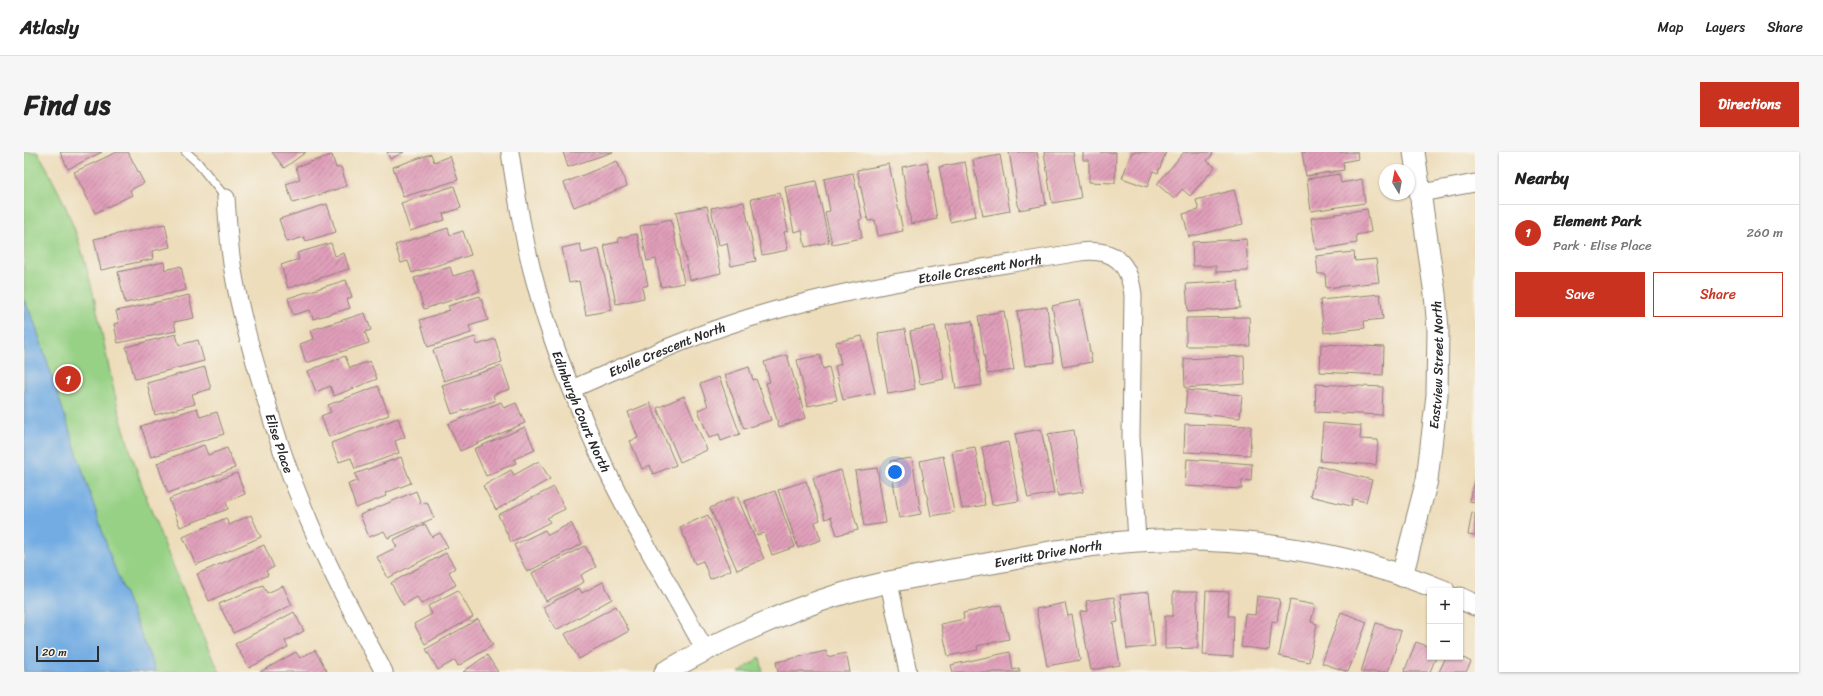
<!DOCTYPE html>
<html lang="en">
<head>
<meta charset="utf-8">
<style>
  body { margin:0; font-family:Sriracha,sans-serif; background:#f6f6f6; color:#222 }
  .controls { position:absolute; right:12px; bottom:12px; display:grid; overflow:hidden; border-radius:0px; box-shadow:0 1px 3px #0004 }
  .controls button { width:36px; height:36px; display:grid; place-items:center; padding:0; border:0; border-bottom:1px solid #e0e0e0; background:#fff; color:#222; font:20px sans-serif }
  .compass { position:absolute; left:1355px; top:12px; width:36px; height:36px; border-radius:50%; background:#fff; box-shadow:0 1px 3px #0004; rotate:350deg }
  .scale { position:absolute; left:12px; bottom:10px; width:63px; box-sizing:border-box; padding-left:4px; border:2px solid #2b2b2b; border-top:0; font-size:11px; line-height:14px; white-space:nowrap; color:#2b2b2b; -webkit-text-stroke:3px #f7f3e8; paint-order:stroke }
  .you { position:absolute; left:871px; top:320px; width:14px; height:14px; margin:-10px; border:3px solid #fff; border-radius:50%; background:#1a73e8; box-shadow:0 0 0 6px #1a73e833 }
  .badge { display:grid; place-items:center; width:26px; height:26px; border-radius:50%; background:#c8321e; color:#fff; font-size:13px; font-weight:700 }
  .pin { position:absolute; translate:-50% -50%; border:2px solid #fff; box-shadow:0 1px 4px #0006 }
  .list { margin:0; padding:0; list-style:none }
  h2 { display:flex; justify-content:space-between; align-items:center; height:52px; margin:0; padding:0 16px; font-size:17px }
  h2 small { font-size:13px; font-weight:400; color:#767676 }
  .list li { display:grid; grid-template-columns:26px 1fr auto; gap:12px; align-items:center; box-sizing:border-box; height:56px; padding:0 16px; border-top:1px solid #e0e0e0 }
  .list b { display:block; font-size:15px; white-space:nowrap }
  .list p { margin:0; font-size:13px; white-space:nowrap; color:#767676 }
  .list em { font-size:13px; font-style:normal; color:#767676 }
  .actions { display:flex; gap:8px; padding:12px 16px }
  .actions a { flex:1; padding:9px 0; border:1px solid #c8321e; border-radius:0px; text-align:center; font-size:14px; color:#c8321e }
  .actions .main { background:#c8321e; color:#fff }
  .map { position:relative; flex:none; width:1451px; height:520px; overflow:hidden; border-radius:0px }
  header { display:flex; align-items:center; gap:24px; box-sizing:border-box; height:56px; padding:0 20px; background:#fff; border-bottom:1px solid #e0e0e0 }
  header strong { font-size:19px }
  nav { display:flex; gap:22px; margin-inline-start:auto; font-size:14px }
  .intro { display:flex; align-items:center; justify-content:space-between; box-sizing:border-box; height:96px; padding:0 24px }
  h1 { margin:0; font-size:28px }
  .button { padding:10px 18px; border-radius:0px; background:#c8321e; color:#fff; font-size:14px; font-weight:700 }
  main { display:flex; gap:24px; padding:0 24px }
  aside { flex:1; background:#fff; border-radius:0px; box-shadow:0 1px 3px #0004 }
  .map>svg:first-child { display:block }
  .green { fill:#96d185; stroke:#607e58 }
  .water { fill:#72ace3; stroke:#4e6c87 }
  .building { fill:url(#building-hatch) }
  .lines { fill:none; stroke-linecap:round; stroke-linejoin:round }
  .service-casing { stroke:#8c8473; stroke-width:10 }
  .minor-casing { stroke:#8c8473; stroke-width:19 }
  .tertiary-casing { stroke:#8c8473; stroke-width:23 }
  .service { stroke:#fff; stroke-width:8 }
  .minor { stroke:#fff; stroke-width:17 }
  .tertiary { stroke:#fff; stroke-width:21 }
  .labels { text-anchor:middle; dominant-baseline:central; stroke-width:3; stroke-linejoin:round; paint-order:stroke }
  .street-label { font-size:13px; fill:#2b2b2b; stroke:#f7f3e8 }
</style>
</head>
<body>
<header>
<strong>Atlasly</strong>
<nav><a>Map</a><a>Layers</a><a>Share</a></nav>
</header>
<div class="intro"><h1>Find us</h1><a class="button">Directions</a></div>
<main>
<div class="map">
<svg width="1451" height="520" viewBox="0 0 1451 520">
  <defs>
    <pattern id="building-hatch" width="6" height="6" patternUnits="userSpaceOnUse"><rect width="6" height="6" fill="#e09eb9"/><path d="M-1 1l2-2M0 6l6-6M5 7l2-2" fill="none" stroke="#b68197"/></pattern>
  </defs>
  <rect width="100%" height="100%" fill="#f7f3e8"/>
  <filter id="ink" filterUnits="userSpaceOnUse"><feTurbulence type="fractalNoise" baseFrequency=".025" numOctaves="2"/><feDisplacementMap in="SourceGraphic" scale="8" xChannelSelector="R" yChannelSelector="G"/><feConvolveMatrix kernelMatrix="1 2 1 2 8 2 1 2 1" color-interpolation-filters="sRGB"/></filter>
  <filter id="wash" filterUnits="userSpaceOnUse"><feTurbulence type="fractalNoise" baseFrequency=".012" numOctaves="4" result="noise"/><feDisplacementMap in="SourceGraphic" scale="16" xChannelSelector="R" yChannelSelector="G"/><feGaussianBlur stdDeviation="0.9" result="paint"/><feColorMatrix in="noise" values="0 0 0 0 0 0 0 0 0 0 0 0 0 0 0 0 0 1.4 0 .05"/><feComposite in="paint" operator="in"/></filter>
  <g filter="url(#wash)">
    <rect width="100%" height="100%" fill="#edddbb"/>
    <!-- green -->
    <path class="green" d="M0 0H13C20 9 24 19 29 29 69 102 76 188 97 267 119 347 153 423 185 499L196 520H0Z
      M736 505 739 520H715Z"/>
    <!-- water -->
    <path class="water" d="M0 148 10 169 88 409 132 520H0Z"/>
    <g id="blocks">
      <!-- building -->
      <path class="building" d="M36 0H78L44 17Z
        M93 0H104L120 31 106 38 108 43 71 61 50 20Z
        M248 0H282L260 16Z
        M363 0H380L366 7Z
        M539 0H589L544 15Z
        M985 0H1013L1022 53 995 58Z
        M1020 0H1049L1057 46 1028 51Z
        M1059 0H1092L1091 31 1065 30V8H1059Z
        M1108 0H1142L1134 21 1129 19 1123 35 1098 26Z
        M1160 0H1187L1189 2 1183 9 1191 15 1166 44 1158 37 1150 47 1133 32Z
        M1278 0H1333L1334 7 1319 10 1320 18 1282 24Z
        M407 2 410 10 426 4 434 28 379 45 369 15Z
        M308 3 312 16 317 15 323 34 269 51 262 32 276 27 272 15Z
        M976 3 986 59 959 64 949 8Z
        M593 9 603 34 550 55 540 31Z
        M903 10 913 67 887 72 878 15Z
        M941 10 952 64 926 70 915 15Z
        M865 12 879 79 854 84 851 68 844 69 833 18Z
        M829 21 838 67 835 68 838 86 808 92 801 60 806 59 800 27Z
        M1315 22 1317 31 1338 27 1341 51 1287 59 1283 27Z
        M792 29 805 90 781 95 778 78 770 80 761 35Z
        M430 34 437 56 419 62 421 68 386 79 377 51Z
        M1210 38 1219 72 1165 85 1159 62 1175 58 1172 48Z
        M756 41 764 79 760 80 764 98 738 103 727 47Z
        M720 50 732 109 707 114 703 91 695 93 687 56Z
        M303 52 312 80 282 89 280 85 263 90 255 67Z
        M683 54 697 121 666 128 652 60Z
        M1343 57 1347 80 1332 83 1333 91 1292 98 1287 66Z
        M647 67 660 131 637 135 632 107 623 109 616 74Z
        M141 72 146 95 128 99 129 107 77 118 70 87Z
        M424 76 426 83 439 79 447 103 388 121 384 109 377 111 371 93Z
        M613 82 624 133 618 135 620 146 592 152 580 93 595 90 594 86Z
        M1222 87 1224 119 1192 120V114H1169L1168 90Z
        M307 91 311 104 320 101 325 117 264 136 257 113 275 107 273 101Z
        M556 92 558 101 575 97 588 158 562 163 555 129 545 131 538 96Z
        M1330 100 1331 109 1352 107 1355 130 1302 136 1301 122H1294L1292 104Z
        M140 110 141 118 157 114 162 138 101 151 94 120Z
        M426 115 429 124 449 118 456 139 400 157 390 126Z
        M322 128 328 145 323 147 326 156 289 167 286 158 269 163 264 146Z
        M1214 129 1216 156 1164 160 1162 132Z
        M1356 142 1359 167 1340 169 1341 176 1300 181 1296 148Z
        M165 143 170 166 150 170 152 179 94 191 90 172 95 171 92 159Z
        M456 144 464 168 445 174 447 181 404 195 396 168 426 158 424 154Z
        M1056 148 1068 210 1039 215 1028 154Z
        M1023 155 1030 210 1001 214 993 159Z
        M980 159 990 218 963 222 954 164Z
        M341 161 347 178 341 180 345 191 282 211 276 192 290 187 287 178Z
        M1225 165 1226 194H1162V166Z
        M948 169 958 233 932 237 922 173Z
        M911 174 920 227 896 232 886 179Z
        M881 177 891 237 864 242 854 181Z
        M152 182 155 193 174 188 180 209 111 227 102 195Z
        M838 184 851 241 819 248 811 214 817 212 812 190Z
        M451 185 453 193 471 187 478 210 420 229 409 198Z
        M1297 192 1360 195 1359 223 1296 220Z
        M763 203 782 266 755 275 742 231 746 230 740 210Z
        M796 203 799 217 805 215 813 248 784 254 773 208Z
        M321 204 326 216 346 209 353 227 310 244 306 234 292 240 284 219Z
        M1220 204 1221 232 1161 236 1160 207Z
        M478 214 486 237 469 243 471 249 428 262 418 233Z
        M181 215 187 237 168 242 171 252 131 263 123 231Z
        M725 215 729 228 732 227 747 268 720 277 701 223Z
        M695 225 716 282 697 289 695 282 685 286 674 258 684 254 676 232Z
        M1292 232 1359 235 1358 263 1291 260Z
        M354 234 365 263 305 285 297 264 307 260 304 253Z
        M1163 238 1218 243 1216 266 1161 261Z
        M660 244 683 298 656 310 633 256Z
        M477 250 480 256 492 251 501 271 436 299 424 272Z
        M626 251 652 313 629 322 626 313 618 317 606 289 614 286 604 260Z
        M173 256 176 265 193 260 200 282 127 305 117 274Z
        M374 266 381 285 371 289 375 301 331 317 327 306 315 310 307 291Z
        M1299 271 1337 274 1336 287 1354 288 1352 313 1296 309Z
        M1161 272 1227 274 1226 303 1160 300Z
        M501 275 511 298 490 307 492 311 462 324 450 297Z
        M1017 277 1030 341 1004 346 991 282Z
        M1050 278 1059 340 1034 344 1024 282Z
        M984 290 995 349 968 353 958 295Z
        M180 293 184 303 203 296 211 316 144 341 133 311Z
        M951 295 961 353 938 357 928 299Z
        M919 304 930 360 907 364 896 309Z
        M377 305 387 331 361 341 362 344 332 356 324 332 334 329 331 322Z
        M888 306 897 362 875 366 866 309Z
        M1163 307 1228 312 1227 329 1218 328V337L1161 334Z
        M515 309 526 327 472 358 459 334 487 318 490 323Z
        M1294 314 1348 328 1342 350 1329 347 1327 354 1286 344Z
        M853 316 862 371 840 374 831 319Z
        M817 318 834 378 813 383 807 365 801 367 789 326Z
        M213 321 221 342 202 350 204 357 156 375 145 347Z
        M1451 324V350L1445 349Z
        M782 329 796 368 791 370 797 388 774 396 754 338Z
        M530 335 541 357 523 366 526 370 487 390 474 363Z
        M392 339 397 352 403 350 410 366 364 386 360 379 345 385 336 363Z
        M751 339 771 395 748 403 740 381 733 383 721 349Z
        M713 344 740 407 713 418 686 356Z
        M1448 360 1451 361V384L1444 383Z
        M227 363 237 385 172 413 159 385 202 366 205 373Z
        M684 363 707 418 686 427 679 409 671 412 656 375Z
        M547 371 558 392 503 420 490 393 521 378 524 383Z
        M401 372 408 385 416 381 424 395 364 426 353 405 373 395 369 388Z
        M240 393 250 415 242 419 244 423 185 449 173 422Z
        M561 394 572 415 557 423 560 430 522 449 508 421Z
        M422 401 431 416 425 420 432 433 397 452 393 445 379 453 367 431Z
        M579 430 588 447 532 478 519 455 555 436 558 441Z
        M239 433 243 441 259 434 268 453 209 481 195 452Z
        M434 438 449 465 401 492 390 472 408 462 404 454Z
        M1182 439 1205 440 1204 464H1210L1209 505 1179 503Z
        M1125 440 1131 494 1103 497 1096 443Z
        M1149 440H1173L1174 496 1141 497V464H1149Z
        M1233 444 1256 447 1253 470 1248 469 1245 498 1217 495 1221 462 1231 463Z
        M1090 445 1094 470 1089 471 1096 513 1067 518 1056 460 1064 459 1062 449Z
        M1266 448 1291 453 1287 470 1293 472 1285 510 1255 504Z
        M1041 451 1044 464 1048 463 1056 508 1023 514 1012 457Z
        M977 453 985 487 953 494 954 498 924 504 917 472 940 467 939 461Z
        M592 454 605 479 555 507 541 482Z
        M270 460 280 479 261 489 264 495 225 516 211 492Z
        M1317 460 1343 470 1324 520 1298 511Z
        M454 467 469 493 434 514 431 508 414 518 402 497Z
        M1352 471 1377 479 1364 520H1337Z
        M1392 490 1406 495V505H1412L1406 520H1380Z
        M291 498 303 519 300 520H236L272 500 276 506Z
        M802 499 803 505 822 501 826 520H754L752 510Z
        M986 500 989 518 995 516 996 520H929L927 513Z
        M463 503 474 520H439Z
        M1436 504 1447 510 1442 520H1415L1422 505Z"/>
    </g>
  </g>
  <g filter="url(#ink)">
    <use href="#blocks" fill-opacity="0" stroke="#8c8473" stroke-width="1"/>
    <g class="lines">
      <!-- service casing -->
      <g class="service-casing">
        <path id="service" d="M162 0 173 10 202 46"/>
      </g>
      <!-- minor casing -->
      <g class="minor-casing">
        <g id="minor">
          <path id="s1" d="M486 0C493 46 500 92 513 137 526 186 546 235 566 282 598 356 642 427 681 498"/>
          <path d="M1397 41 1451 31"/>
          <path id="s2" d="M202 46C204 72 205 98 210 124 216 159 226 194 236 227 247 266 259 305 274 342 298 404 329 462 360 520"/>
          <path id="s3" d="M548 237C612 209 675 180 742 161 844 131 951 118 1056 100 1090 96 1105 110 1109 143L1107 285 1113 389"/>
          <path d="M865 431 884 520"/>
        </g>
      </g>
      <!-- tertiary casing -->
      <g class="tertiary-casing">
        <g id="tertiary">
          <path id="s4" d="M1378 424 1403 328 1413 243 1414 177 1411 142 1390 0"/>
          <path d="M1436 446 1451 453"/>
          <path id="s5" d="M641 520C696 489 751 463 811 444 860 429 912 421 962 412 1012 403 1063 392 1114 389 1216 383 1326 400 1420 439"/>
        </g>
      </g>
      <!-- service -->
      <use href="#service" class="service"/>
      <!-- minor -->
      <use href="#minor" class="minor"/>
      <!-- tertiary -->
      <use href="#tertiary" class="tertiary"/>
    </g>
  </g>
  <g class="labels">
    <!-- street labels -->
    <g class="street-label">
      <text stroke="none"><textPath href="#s3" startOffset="427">Etoile Crescent North</textPath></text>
      <text stroke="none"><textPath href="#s3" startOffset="103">Etoile Crescent North</textPath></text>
      <text stroke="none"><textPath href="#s4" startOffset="215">Eastview Street North</textPath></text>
      <text stroke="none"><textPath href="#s1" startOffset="270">Edinburgh Court North</textPath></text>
      <text stroke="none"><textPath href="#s2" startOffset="252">Elise Place</textPath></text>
      <text stroke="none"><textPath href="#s5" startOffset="404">Everitt Drive North</textPath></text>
    </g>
  </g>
</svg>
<div class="controls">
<button>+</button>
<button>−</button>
</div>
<svg class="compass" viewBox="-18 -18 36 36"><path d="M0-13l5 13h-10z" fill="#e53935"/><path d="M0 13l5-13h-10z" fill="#767676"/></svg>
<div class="scale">20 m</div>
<div class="you"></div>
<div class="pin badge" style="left:44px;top:227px">1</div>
</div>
<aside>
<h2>Nearby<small></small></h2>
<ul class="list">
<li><span class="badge">1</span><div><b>Element Park</b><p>Park · Elise Place</p></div><em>260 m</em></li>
</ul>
<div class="actions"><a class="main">Save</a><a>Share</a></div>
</aside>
</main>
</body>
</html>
